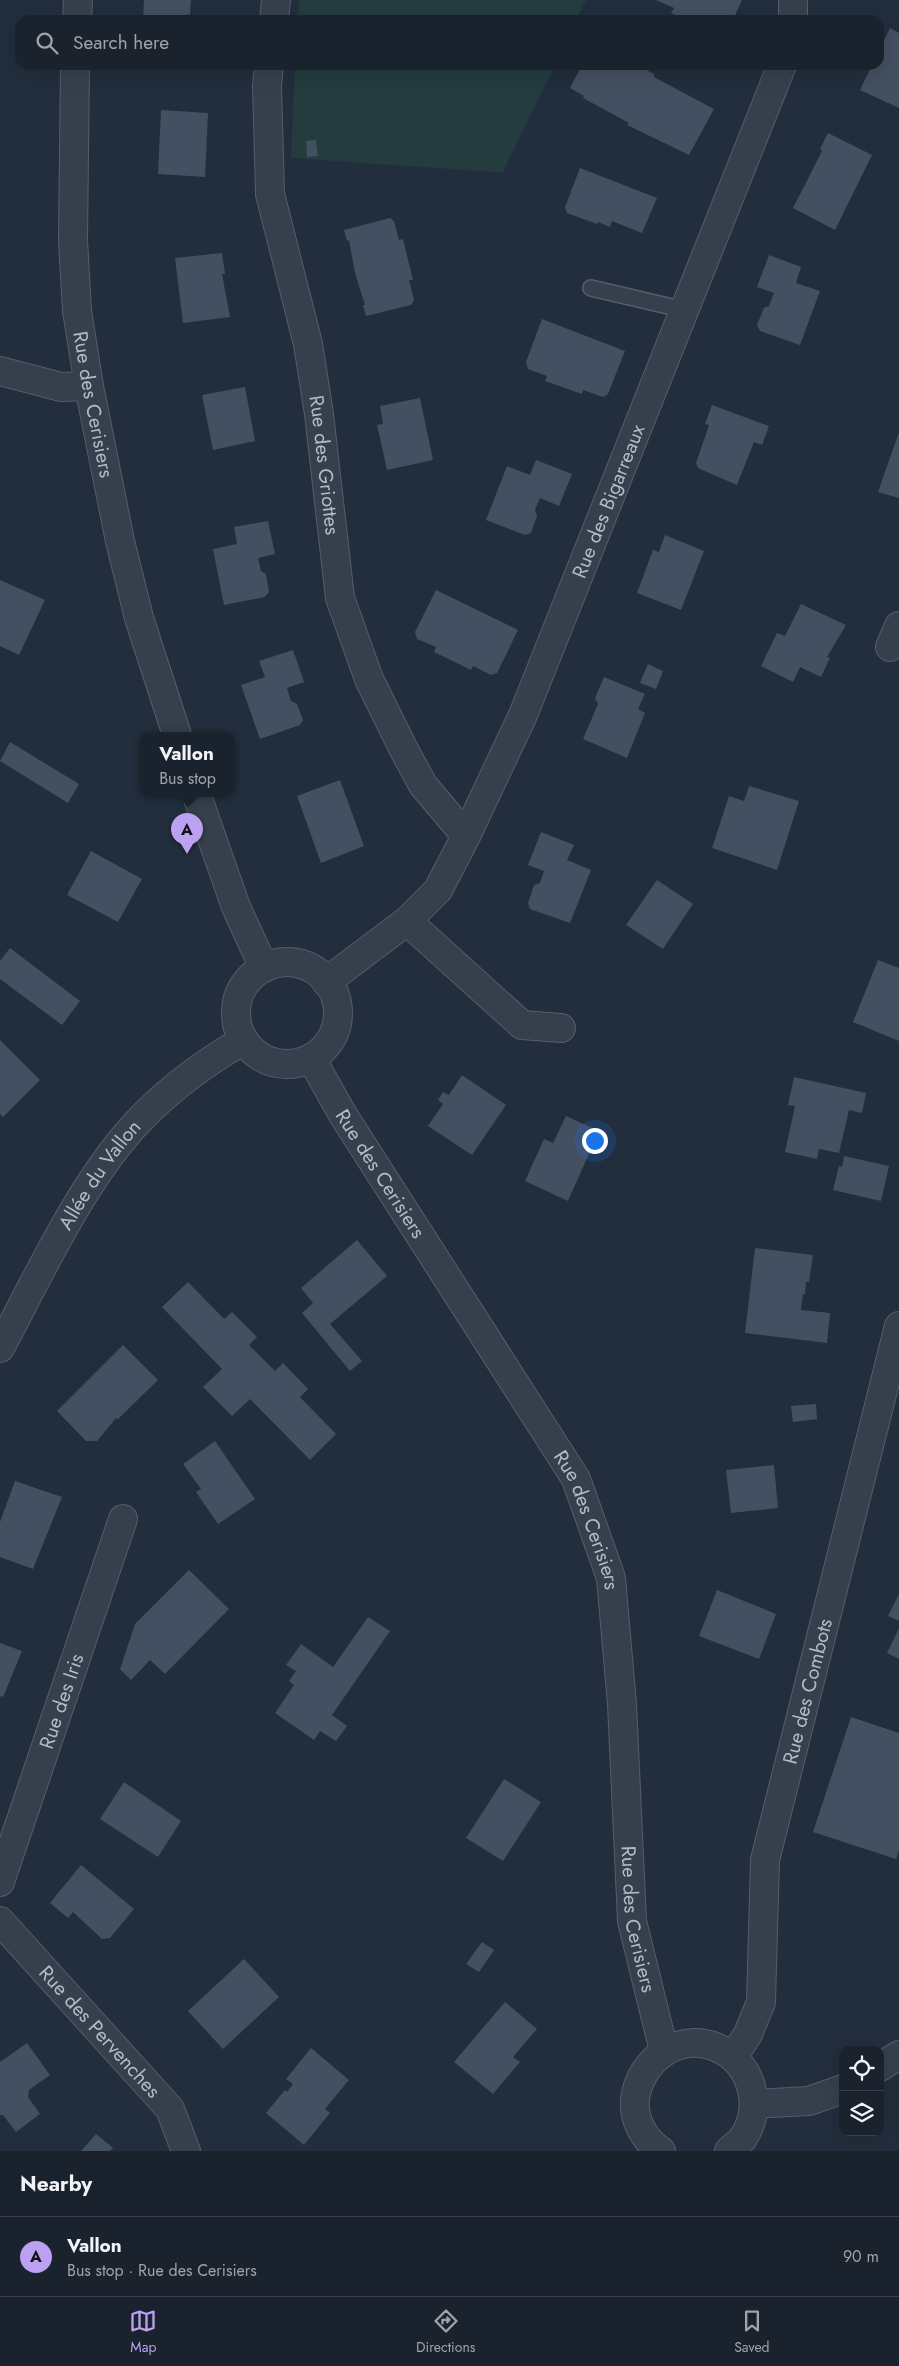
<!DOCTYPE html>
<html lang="en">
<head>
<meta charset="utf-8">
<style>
  body { margin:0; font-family:Jost,sans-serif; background:#272f3a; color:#f1f3f6 }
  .controls { position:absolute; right:15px; bottom:15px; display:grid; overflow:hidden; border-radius:10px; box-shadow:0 5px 20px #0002 }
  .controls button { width:45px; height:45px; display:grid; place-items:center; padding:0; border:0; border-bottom:1px solid #383f4a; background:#1a222e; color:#f1f3f6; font:25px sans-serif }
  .you { position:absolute; left:594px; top:1140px; width:18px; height:18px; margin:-12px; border:4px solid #fff; border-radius:50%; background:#1a73e8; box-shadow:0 0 0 8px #1a73e833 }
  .badge { display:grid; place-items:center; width:32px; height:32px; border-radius:50%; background:#bca0f2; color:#111; font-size:16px; font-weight:700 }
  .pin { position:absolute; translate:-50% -41px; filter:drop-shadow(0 1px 2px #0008) }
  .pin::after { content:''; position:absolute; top:26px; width:18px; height:15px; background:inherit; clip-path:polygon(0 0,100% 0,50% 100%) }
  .popup { position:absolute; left:140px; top:732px; width:95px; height:65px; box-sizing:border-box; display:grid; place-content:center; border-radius:10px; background:#1a222e; filter:drop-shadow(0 1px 4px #0005); font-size:16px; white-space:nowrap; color:#9fa4aa }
  .popup b { font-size:19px; color:#f1f3f6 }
  .popup::after { content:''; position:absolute; left:50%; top:100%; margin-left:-10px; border:10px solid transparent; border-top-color:#1a222e }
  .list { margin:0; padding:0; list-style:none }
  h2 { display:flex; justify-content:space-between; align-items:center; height:65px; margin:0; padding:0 20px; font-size:21px }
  h2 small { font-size:16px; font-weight:400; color:#9fa4aa }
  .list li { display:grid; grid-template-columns:32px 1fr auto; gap:15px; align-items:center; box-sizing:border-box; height:80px; padding:0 20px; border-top:1px solid #383f4a }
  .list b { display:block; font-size:19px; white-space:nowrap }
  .list p { margin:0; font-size:16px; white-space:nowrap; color:#9fa4aa }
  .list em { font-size:16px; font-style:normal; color:#9fa4aa }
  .icon { flex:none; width:28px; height:28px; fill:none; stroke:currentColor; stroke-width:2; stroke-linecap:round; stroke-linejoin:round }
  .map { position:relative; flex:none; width:899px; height:2151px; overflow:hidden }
  .search { position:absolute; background:#1a222e; box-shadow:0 5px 20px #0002; left:15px; right:15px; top:15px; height:55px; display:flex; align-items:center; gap:12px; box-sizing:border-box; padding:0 18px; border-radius:15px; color:#9fa4aa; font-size:19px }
  .sheet { height:145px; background:#1a222e }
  nav { display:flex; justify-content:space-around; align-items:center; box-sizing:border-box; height:70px; border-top:1px solid #383f4a; background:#1a222e; font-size:14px; color:#9fa4aa }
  nav a { display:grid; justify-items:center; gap:2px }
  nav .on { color:#bca0f2 }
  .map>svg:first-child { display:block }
  .green { fill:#243c3e }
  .building { fill:#435061 }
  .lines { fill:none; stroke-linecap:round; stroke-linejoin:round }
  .service-casing { stroke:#545e6b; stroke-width:18 }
  .minor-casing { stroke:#545e6b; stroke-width:30 }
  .tertiary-casing { stroke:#545e6b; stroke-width:30 }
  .service { stroke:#36404d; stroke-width:15 }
  .minor { stroke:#36404d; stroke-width:28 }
  .tertiary { stroke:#36404d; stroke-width:28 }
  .labels { text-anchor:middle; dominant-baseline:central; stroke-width:5; stroke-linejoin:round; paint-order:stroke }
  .street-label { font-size:20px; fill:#b2bbc8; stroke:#1b2532 }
</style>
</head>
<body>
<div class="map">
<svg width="899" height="2151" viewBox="0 0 899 2151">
  <rect width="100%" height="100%" fill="#222e3d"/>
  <!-- green -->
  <path class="green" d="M299 0H586L576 20H298Z
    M295 65H555L503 172H494L291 158Z"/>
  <!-- building -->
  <path class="building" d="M144 0H191L190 15 187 14V20H143Z
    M656 0H742L733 20H687L671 13 674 8Z
    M890 28 899 33V108L860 90 872 65H879L883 53 879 51Z
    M582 65H637L654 74V77L714 109 689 155 627 125 629 123 583 98 584 96 570 88Z
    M161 110 208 113 205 177 158 174Z
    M828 133 872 155 835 230 793 208 822 151 820 149Z
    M316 140 318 156 307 157 306 141Z
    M580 168 657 198 642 233 612 221 610 227 598 222 597 224 567 213 565 207Z
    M390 218 394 221 399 240 403 239 413 280H409L414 300 411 305 366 316 363 305H365L355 273 349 240 347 241 344 230Z
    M222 253 225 274H222L230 317 183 323 175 258Z
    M769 255 801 267 796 283 820 291 800 345 760 331 757 325 764 308 769 306 774 293 757 287Z
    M542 319 625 351 608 394 603 397 583 390 582 394 545 381 547 376 528 369 526 362Z
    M245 387 255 441 213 450 202 395Z
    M420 398 433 460 387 470 377 425 383 424 380 406Z
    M712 405 769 426 762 445 754 442 737 485 698 468 696 463 709 425 705 424Z
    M899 432V498L878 492Z
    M536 460 572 474 559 506 540 498 535 510 537 516 531 533 525 535 486 520 507 466 530 475Z
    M268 521 275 554 258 558 261 571 266 574 269 592 265 597 224 605 213 549 237 544 234 527Z
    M665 535 704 551 681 610 637 593 653 550 659 552Z
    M0 580 45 600 19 655 0 646Z
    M436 590 518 630 497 673 491 675 473 666 471 670 434 652 436 647 417 639 415 632Z
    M801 604 846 625 827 657 830 658 821 677 800 667 793 682 761 666 777 633 785 636Z
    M293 650 304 682 287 688 291 701 297 704 303 720 300 725 260 739 241 685 265 677 259 661Z
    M648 664 663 671 656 689 640 683Z
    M604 677 645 694 638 709 645 713 627 758 583 739 598 704 595 698Z
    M10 742 79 784 68 803 0 761Z
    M340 780 364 846 321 863 297 796Z
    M749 786 799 801 777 870 712 848 729 796 744 801Z
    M541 832 574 845 567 860 591 870 570 923 530 909 528 903 534 885 540 883 544 871 528 865Z
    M91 851 142 879 118 922 67 895Z
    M657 880 693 904 663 949 626 925Z
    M10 948 80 1001 62 1025 0 979V961Z
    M878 960 899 968V1041L853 1022Z
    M0 1040 40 1080 3 1117 0 1114Z
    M462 1075 506 1105 472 1155 428 1126 443 1104 438 1100 443 1092 449 1095Z
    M794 1077 866 1093 862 1113 849 1110 839 1153 819 1149 817 1159 785 1152 795 1106 788 1105Z
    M566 1116 599 1131 568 1201 525 1181 544 1139 553 1143Z
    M844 1156 889 1166 881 1201 833 1190 839 1166 842 1167Z
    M357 1240 387 1276 330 1324 362 1361 350 1371 302 1313 313 1303 301 1288Z
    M755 1248 813 1255 809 1282H806L805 1294H803L801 1310 830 1313 827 1343 745 1333Z
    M188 1282 224 1319 232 1312 257 1337 249 1345 275 1371 283 1363 308 1389 300 1397 336 1434 310 1460 250 1399 232 1416 203 1387 222 1369 162 1307Z
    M123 1345 158 1380 118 1419 116 1418 97 1441H86L57 1411Z
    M816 1404 817 1419 793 1422 791 1406Z
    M215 1441 255 1499 218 1524 196 1492 201 1489 183 1464Z
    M774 1465 778 1508 731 1513 726 1470Z
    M15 1481 62 1497 33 1569 0 1557V1522Z
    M189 1570 229 1609 165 1674 150 1660 131 1680 120 1669 135 1624Z
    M717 1590 776 1614 759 1659 699 1636Z
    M899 1594V1621L888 1616Z
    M368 1617 390 1631 332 1715 347 1726 336 1741 320 1731 314 1740 275 1713 294 1685 289 1681 296 1671 286 1665 301 1644 333 1667Z
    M899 1628V1659L887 1653Z
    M0 1643 22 1651 3 1697 0 1696Z
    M851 1717 899 1733V1850L896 1859 813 1832Z
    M504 1779 541 1802 503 1861 466 1838Z
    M124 1782 181 1821 158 1857 100 1819Z
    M81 1865 134 1909 110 1938 102 1939 73 1912 68 1918 50 1903Z
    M482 1942 494 1950 479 1972 466 1964Z
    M244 1959 279 1997 223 2049 188 2011Z
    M505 2002 537 2029 513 2057 520 2062 493 2094 454 2062Z
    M27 2043 50 2075 29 2090 28 2097 40 2114 16 2132 3 2115H0V2062Z
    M311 2048 349 2080 325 2109 330 2113 304 2145 266 2113 285 2090 287 2092 293 2084 286 2079Z
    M96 2134 113 2148 110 2151H81Z"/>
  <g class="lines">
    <!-- service casing -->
    <g class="service-casing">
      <path id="service" d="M591 288 685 310"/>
    </g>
    <!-- minor casing -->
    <g class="minor-casing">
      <g id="minor">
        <path d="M793 0V20"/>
        <path d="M274 20 276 0"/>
        <path id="s1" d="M269 65 267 86 270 194 308 344 319 414 340 598 369 679 403 748 423 785 466 836"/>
        <path d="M0 371 61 387 89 386"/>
        <path d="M890 647 899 626"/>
        <path d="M407 921 522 1025 561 1028"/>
        <path id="s2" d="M326 982 407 921 438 890 466 836 523 715 782 65"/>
        <path id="s3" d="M0 1348C38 1277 79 1187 133 1127 164 1093 204 1063 244 1040"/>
        <path id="s4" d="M0 1882 123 1519"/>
        <path id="s5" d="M0 1921 170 2109 186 2151"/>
        <path id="s6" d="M733 2057 748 2034 761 2002 765 1860 899 1326"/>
        <path d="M880 2067 899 2055"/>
        <path d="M754 2104 809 2101 843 2089"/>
      </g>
    </g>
    <!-- tertiary casing -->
    <g class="tertiary-casing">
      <g id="tertiary">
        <path d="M77 20 78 0"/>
        <path id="s7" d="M75 65 73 240 77 311 89 386 120 541 139 618 177 735"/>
        <path d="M196 793 236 907 264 968"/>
        <circle cx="287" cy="1013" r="51"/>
        <path id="s8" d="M311 1058 343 1115 576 1479 611 1578 622 1704 632 1921 664 2051"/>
        <path d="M661 2151C644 2140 633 2119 635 2099 640 2060 679 2031 718 2048 752 2063 764 2107 743 2138 739 2143 733 2147 729 2151"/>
      </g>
    </g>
    <!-- service -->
    <use href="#service" class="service"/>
    <!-- minor -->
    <use href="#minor" class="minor"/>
    <!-- tertiary -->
    <use href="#tertiary" class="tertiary"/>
  </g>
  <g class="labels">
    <!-- street labels -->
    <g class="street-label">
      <text stroke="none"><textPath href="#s7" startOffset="341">Rue des Cerisiers</textPath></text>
      <text stroke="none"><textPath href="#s1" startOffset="406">Rue des Griottes</textPath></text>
      <text stroke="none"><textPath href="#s2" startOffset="570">Rue des Bigarreaux</textPath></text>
      <text stroke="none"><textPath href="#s8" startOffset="135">Rue des Cerisiers</textPath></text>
      <text stroke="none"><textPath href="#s3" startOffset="200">Allée du Vallon</textPath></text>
      <text stroke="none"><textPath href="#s8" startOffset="540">Rue des Cerisiers</textPath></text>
      <text stroke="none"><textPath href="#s6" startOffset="378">Rue des Combots</textPath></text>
      <text stroke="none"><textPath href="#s4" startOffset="191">Rue des Iris</textPath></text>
      <text stroke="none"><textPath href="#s8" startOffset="945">Rue des Cerisiers</textPath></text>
      <text stroke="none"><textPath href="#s5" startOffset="149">Rue des Pervenches</textPath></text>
    </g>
  </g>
</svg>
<div class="controls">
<button><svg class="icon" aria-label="locate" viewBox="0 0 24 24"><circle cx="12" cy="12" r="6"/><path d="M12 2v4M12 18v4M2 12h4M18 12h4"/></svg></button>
<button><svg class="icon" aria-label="layers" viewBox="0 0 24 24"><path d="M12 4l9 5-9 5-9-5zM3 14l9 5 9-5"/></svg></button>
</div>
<div class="you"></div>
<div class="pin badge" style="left:187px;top:854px">A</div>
<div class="popup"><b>Vallon</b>Bus stop</div>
<div class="search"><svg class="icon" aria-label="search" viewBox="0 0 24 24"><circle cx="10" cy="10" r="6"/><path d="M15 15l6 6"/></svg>Search here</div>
</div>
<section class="sheet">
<h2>Nearby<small></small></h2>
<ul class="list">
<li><span class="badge">A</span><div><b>Vallon</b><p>Bus stop · Rue des Cerisiers</p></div><em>90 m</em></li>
</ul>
</section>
<nav>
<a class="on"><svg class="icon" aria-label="map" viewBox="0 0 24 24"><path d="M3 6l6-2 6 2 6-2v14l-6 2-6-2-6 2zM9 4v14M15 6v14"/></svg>Map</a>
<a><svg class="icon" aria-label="directions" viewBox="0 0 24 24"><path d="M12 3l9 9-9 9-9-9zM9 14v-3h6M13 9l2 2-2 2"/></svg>Directions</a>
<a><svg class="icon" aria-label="saved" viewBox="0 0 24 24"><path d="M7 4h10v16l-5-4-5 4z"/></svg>Saved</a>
</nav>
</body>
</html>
